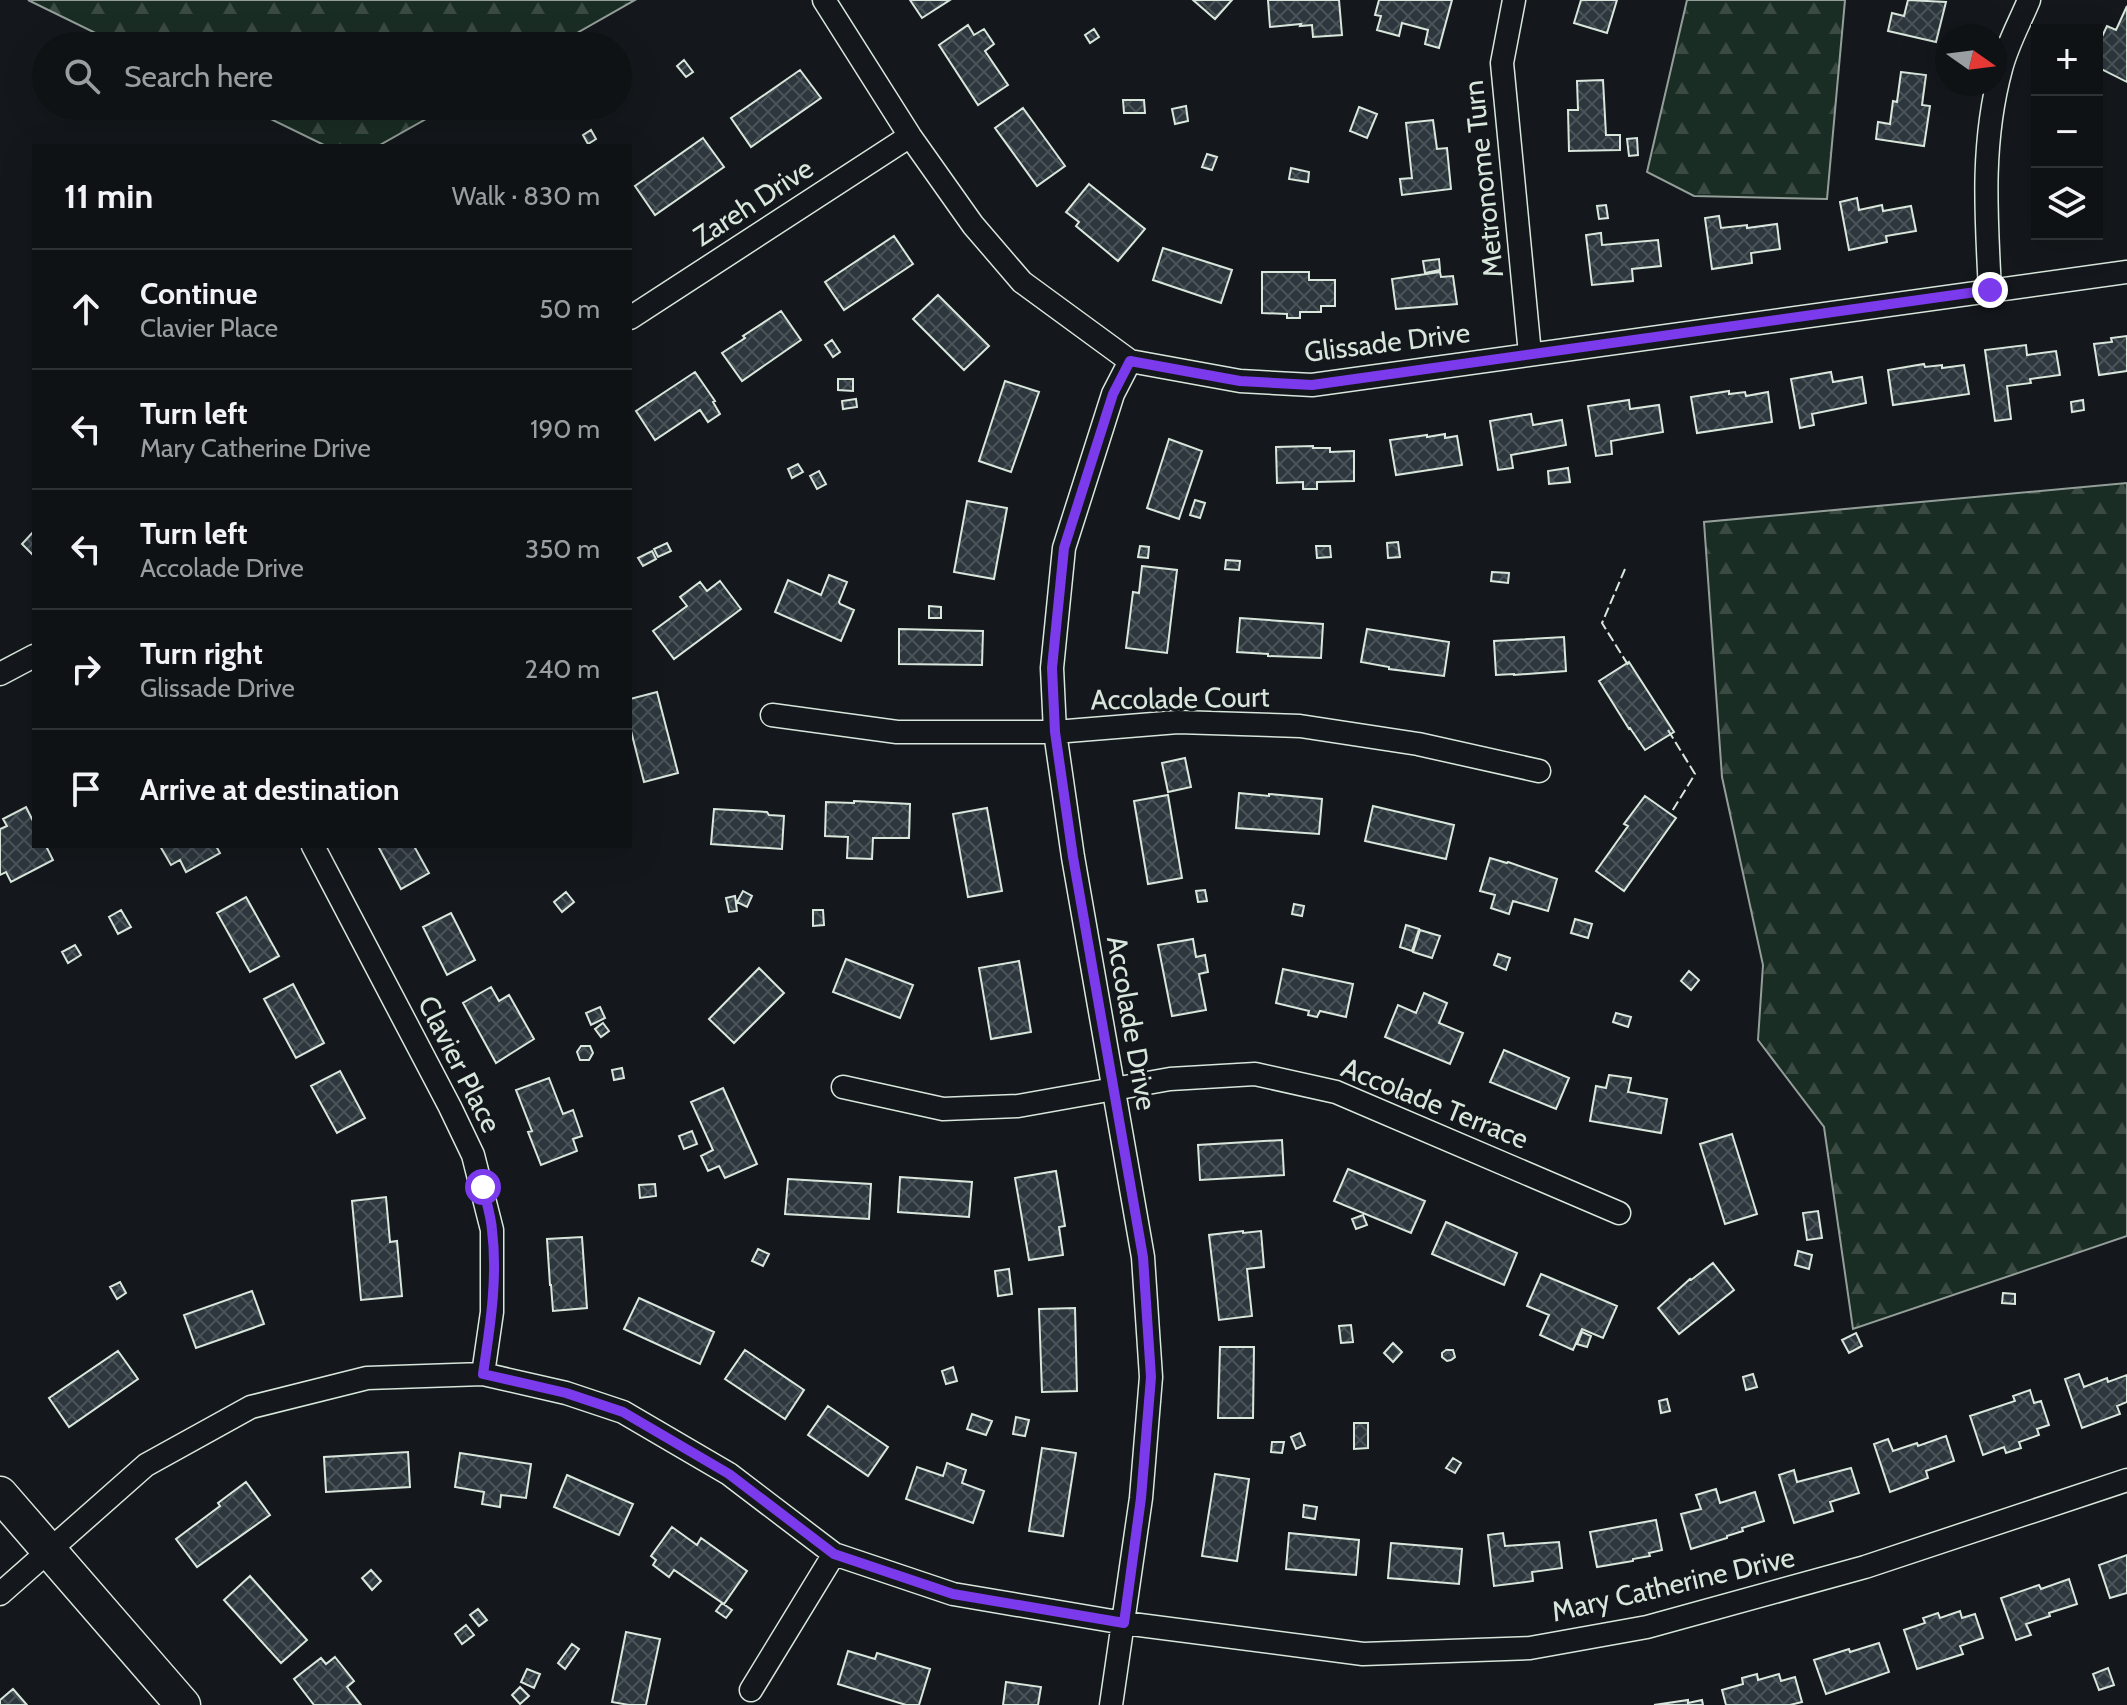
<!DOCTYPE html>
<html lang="en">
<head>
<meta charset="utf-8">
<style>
  body { margin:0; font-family:Cabin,sans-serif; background:#181b1e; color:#f1f3f6 }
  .controls { position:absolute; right:24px; top:24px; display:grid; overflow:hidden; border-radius:0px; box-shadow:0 8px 32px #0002 }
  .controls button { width:72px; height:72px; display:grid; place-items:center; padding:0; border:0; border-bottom:2px solid #2f3234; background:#0f1215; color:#f1f3f6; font:40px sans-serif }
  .compass { position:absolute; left:1935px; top:24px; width:72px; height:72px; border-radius:50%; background:#0f1215; box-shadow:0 8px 32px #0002; rotate:104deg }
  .stop { position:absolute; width:24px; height:24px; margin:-18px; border:6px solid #7c3aed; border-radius:50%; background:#fff }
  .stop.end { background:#7c3aed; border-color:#fff; box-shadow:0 2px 8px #0008 }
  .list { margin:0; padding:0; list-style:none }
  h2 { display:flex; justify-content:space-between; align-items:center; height:104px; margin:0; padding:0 32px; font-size:34px }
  h2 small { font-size:26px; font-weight:400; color:#9b9ea0 }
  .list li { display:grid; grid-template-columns:52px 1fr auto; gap:24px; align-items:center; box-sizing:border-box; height:120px; padding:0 32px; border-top:2px solid #2f3234 }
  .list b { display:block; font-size:30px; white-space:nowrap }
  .list p { margin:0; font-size:26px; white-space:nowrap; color:#9b9ea0 }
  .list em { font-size:26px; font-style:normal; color:#9b9ea0 }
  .icon { flex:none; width:44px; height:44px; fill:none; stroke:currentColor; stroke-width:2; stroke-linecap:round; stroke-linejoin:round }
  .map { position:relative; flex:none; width:2127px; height:1705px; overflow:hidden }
  .search { position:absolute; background:#0f1215; box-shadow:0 8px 32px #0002; left:32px; top:32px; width:600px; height:88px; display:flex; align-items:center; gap:20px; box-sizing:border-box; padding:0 28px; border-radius:44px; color:#9b9ea0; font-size:30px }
  .panel { position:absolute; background:#0f1215; box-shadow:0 8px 32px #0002; left:32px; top:144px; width:600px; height:704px; border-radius:0px }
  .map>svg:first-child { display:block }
  .forest { fill:url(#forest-firs); stroke:#939e99; stroke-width:2 }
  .building { fill:url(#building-cross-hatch); stroke:#d8e6dc; stroke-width:2 }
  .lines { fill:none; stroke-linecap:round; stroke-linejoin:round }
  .street-casing { stroke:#d8e6dc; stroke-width:25 }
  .primary-casing { stroke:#d8e6dc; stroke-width:37 }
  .street { stroke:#14181c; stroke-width:22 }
  .primary { stroke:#14181c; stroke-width:34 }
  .fence { stroke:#d8e6dc; stroke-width:2; stroke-dasharray:10 4; stroke-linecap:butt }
  .route { stroke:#7c3aed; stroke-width:10 }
  .labels { text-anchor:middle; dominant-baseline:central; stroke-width:6; stroke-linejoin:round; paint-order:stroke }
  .street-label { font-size:28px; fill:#d8e6dc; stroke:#14181c }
</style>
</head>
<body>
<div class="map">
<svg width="2127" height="1705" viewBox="0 0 2127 1705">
  <defs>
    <pattern id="forest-firs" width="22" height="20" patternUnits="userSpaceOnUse" patternTransform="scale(2)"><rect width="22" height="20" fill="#1a2d24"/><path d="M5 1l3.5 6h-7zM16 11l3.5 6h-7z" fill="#3b4b43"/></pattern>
    <pattern id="building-cross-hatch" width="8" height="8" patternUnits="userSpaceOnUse" patternTransform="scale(2)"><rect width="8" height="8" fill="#2c363c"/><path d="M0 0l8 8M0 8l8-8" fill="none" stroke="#4a5358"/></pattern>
  </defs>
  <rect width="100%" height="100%" fill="#14181c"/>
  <!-- forest -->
  <path class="forest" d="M28 0H635L554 46H122Z
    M1687 0H1845L1827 199 1694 196 1647 172Z
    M244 106H449L378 146H326Z
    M2127 483V1236L1853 1329 1824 1127 1758 1040 1763 965 1722 777 1704 522Z"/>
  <!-- building -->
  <path class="building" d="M910 0H950L922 18Z
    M1193 0H1232L1215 19Z
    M1268 0H1339L1342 35 1313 37 1312 25 1300 26 1301 24 1270 27Z
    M1379 0H1452L1439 48 1425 44 1428 30 1402 23 1399 36 1377 30 1381 16 1375 15Z
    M1581 0H1617L1607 33 1574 23Z
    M1908 0 1946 2 1936 42 1888 31 1892 13 1904 16Z
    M2127 6V82L2097 67V47L2107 26 2116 30Z
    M968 25 974 35 984 29 994 44 985 51 1008 85 978 105 939 45Z
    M1094 29 1099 37 1090 43 1085 35Z
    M684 60 693 72 686 77 677 66Z
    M800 70 821 98 751 147 731 118Z
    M1901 72 1926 75 1922 105 1930 106 1924 146 1876 139 1878 122 1890 124 1893 101 1897 102Z
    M1603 80 1606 135H1620V150L1569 151 1568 110H1578L1577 81Z
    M1123 100H1144L1145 113H1124Z
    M1186 106 1188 121 1175 124 1172 109Z
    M1359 107 1377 114 1367 138 1350 131Z
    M1023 108 1065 166 1037 186 995 128Z
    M1433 120 1437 149 1447 148 1451 189 1402 195 1400 179 1412 178 1406 123Z
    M591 130 596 139 588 144 583 135Z
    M703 138 724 167 655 215 635 186Z
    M1637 138 1638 155 1629 156 1627 139Z
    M1207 154 1217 157 1212 170 1202 167Z
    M1291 168 1309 172 1308 182 1289 179Z
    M1089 184 1145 229 1118 261 1076 226 1079 222 1066 212Z
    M1857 198 1859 210 1882 205 1883 211 1911 206 1916 231 1886 236 1887 242 1849 250 1840 202Z
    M1606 205 1608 218 1599 219 1597 206Z
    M1719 216 1721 228 1747 225V228L1777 224 1780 249 1751 253 1752 263 1712 269 1705 218Z
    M1601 233 1602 245 1658 240 1661 266 1632 269 1633 281 1592 285 1586 235Z
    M894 236 913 264 844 310 825 282Z
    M1163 248 1232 270 1221 303 1153 280Z
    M1439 259 1440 270 1425 273 1423 261Z
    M1262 272H1309V280H1335V306H1321V312H1300V318H1287V314L1262 313Z
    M1440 272 1441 277 1453 276 1457 304 1396 309 1392 279Z
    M938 295 989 346 964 370 913 319Z
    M781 311 801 340 742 381 722 353 745 338 743 336Z
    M2127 336V371L2099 375 2094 344 2112 342 2111 338Z
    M832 340 840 352 833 357 825 345Z
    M2026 345 2027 355 2056 351 2060 375 2030 379 2031 383 2007 386 2011 419 1995 421 1985 350Z
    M1924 364 1925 367 1942 365V368L1964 365 1969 394 1893 405 1888 370Z
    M695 372 715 401 713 402 720 414 708 422 700 410 655 440 636 411Z
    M1831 372 1833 382 1862 377 1866 403 1812 414 1814 425 1800 428 1791 379Z
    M838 379H853V391L838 390Z
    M1005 381 1039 392 1011 472 979 461Z
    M1729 391V394L1745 392 1746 396 1768 392 1772 422 1697 433 1691 397Z
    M856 399 857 407 843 409 842 401Z
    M1629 400 1630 409 1659 405 1663 432 1611 441 1612 454 1596 456 1588 406Z
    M2083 400 2084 410 2072 412 2071 402Z
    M1531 414 1533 425 1562 420 1566 445 1511 455 1513 468 1498 470 1490 421Z
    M1445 434V438L1457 436 1462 465 1396 475 1390 440 1427 435V437Z
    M1169 439 1202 451 1179 519 1147 508Z
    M1313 446V448H1330V452L1354 451V481L1317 482V489H1303V482L1277 483 1276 447Z
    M798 464 803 472 792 478 788 469Z
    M1568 468 1570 482 1549 484 1548 471Z
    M819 471 826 484 817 489 810 476Z
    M1195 500 1205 503 1200 518 1190 515Z
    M967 501 1007 508 994 579 954 572Z
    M34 531V556L22 544Z
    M1398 542 1400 557 1388 558 1387 543Z
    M667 543 671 551 658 557 654 549Z
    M1140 546 1149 547 1148 558 1138 557Z
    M1316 546H1330L1331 557 1317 558Z
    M652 551 656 559 643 566 638 558Z
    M1226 560 1240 561 1239 570 1225 569Z
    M1142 566 1177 570 1167 653 1126 648 1133 592 1139 593Z
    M1492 572 1509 573 1508 583 1491 581Z
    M829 575 847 582 839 602 840 604 854 610 841 641 775 612 788 580 821 595Z
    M720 581 741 609 674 659 653 631 687 606 680 597 700 582 707 591Z
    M929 606 941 607V618H929Z
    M1240 618 1323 624 1321 658 1268 656V654L1237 652Z
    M899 629 983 631 982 665 899 664Z
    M1367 629 1449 642 1444 676 1389 669V667L1361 662Z
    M1564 637 1566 671 1514 675V674L1496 675 1494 641Z
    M1629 662 1674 732 1645 750 1630 728 1629 729 1599 681Z
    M657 692 678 773 644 782 630 727V699Z
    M1185 758 1191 787 1168 792 1162 763Z
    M1239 793 1269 796V794L1322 799 1319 834 1236 828Z
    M1168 795 1182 878 1148 884 1134 801Z
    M1645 796 1676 818 1624 891 1596 871 1628 826 1624 824Z
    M854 801 910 804 909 838H873L872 859 847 858 848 837 825 836 826 802 854 803Z
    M1373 806 1454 825 1446 859 1365 841Z
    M26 807 34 823V846H46L53 860 11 882 6 872 0 875V829L7 826 3 819Z
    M987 808 1002 891 968 897 953 814Z
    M714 809 767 812 769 815 784 816 782 849 711 844Z
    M160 846H216L220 853 186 872 180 860 171 865Z
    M378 846H414L429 873 401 889Z
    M1490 858 1507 863 1508 862 1557 879 1548 911 1513 901 1509 914 1491 908 1495 895 1480 891Z
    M1205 890 1207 901 1198 902 1196 891Z
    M743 891 752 896 747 907 737 902Z
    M566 892 574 902 562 912 554 902Z
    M735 896 737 911 729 912 726 898Z
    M246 897 279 956 250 972 217 913Z
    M1294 904 1304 906 1302 916 1292 914Z
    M121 910 131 927 118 934 109 917Z
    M813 910H823L824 925 813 926Z
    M451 913 475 960 447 975 423 927Z
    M1575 919 1592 924 1588 938 1571 933Z
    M1406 925 1419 929 1412 951 1400 947Z
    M1420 930 1440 936 1432 958 1413 952Z
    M1193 939 1196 957 1205 955 1208 972 1199 974 1206 1010 1172 1016 1158 945Z
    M75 945 81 955 68 963 62 952Z
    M1498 954 1510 958 1506 970 1494 965Z
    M846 959 913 985 900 1018 833 992Z
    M1019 961 1031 1032 991 1039 979 968Z
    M759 968 784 993 734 1043 709 1019Z
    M1283 969 1353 984 1346 1017 1320 1011 1317 1017 1308 1015 1309 1011 1276 1003Z
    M1689 971 1699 980 1691 990 1681 981Z
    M293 984 324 1043 296 1058 264 999Z
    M491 987 499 1001 509 995 534 1039 496 1063 463 1003Z
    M1424 993 1447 1003 1439 1023 1463 1033 1450 1064 1385 1037 1398 1005 1416 1013Z
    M600 1007 605 1018 591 1025 586 1013Z
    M1616 1013 1631 1017 1628 1027 1613 1022Z
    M603 1023 609 1031 601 1037 595 1029Z
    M581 1046H590L593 1053 589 1060H580L577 1052Z
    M1504 1050 1569 1078 1556 1109 1490 1082Z
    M622 1068 624 1078 614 1080 612 1070Z
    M340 1071 365 1118 337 1133 311 1086Z
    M1609 1075 1631 1078 1628 1092 1667 1099 1661 1133 1590 1121 1596 1086 1606 1088Z
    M549 1078 563 1114 573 1110 582 1136 573 1139 577 1151 541 1165 528 1132 532 1131 516 1090Z
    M723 1088 757 1164 725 1178 719 1166 708 1171 701 1156 713 1150 691 1102Z
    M692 1131 697 1144 684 1149 679 1136Z
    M1732 1134 1757 1214 1725 1224 1700 1144Z
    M1282 1140 1284 1175 1200 1180 1198 1145Z
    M1348 1169 1425 1201 1411 1233 1334 1201Z
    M1056 1171 1065 1226 1059 1227 1063 1255 1029 1260 1015 1178Z
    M900 1177 972 1182 969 1217 898 1212Z
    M788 1179 871 1184 869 1219 785 1214Z
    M655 1184 656 1196 640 1198 639 1185Z
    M386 1197 390 1242 397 1241 402 1296 361 1300 352 1201Z
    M1818 1211 1822 1238 1807 1240 1803 1213Z
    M1363 1215 1367 1225 1356 1229 1352 1219Z
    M1446 1222 1517 1253 1504 1285 1432 1254Z
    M1243 1231V1233L1261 1231 1264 1267 1247 1269 1252 1316 1219 1320 1209 1235Z
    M582 1237 587 1308 553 1311 551 1285H550L547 1239Z
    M758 1249 769 1254 763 1266 752 1261Z
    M1798 1251 1812 1255 1809 1269 1795 1265Z
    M1713 1263 1734 1290 1679 1334 1658 1308 1690 1279 1691 1280Z
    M1009 1269 1012 1294 998 1296 995 1271Z
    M1541 1274 1617 1306 1603 1338 1582 1329 1573 1350 1540 1335 1549 1315 1527 1306Z
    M120 1282 126 1293 117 1299 110 1287Z
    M252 1291 264 1324 196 1348 184 1315Z
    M2003 1293 2015 1294V1304L2002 1303Z
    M639 1298 714 1332 700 1364 624 1329Z
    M1075 1308 1077 1391 1042 1392 1039 1309Z
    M1351 1325 1353 1342 1341 1343 1339 1326Z
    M1582 1332 1591 1336 1587 1347 1577 1344Z
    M1856 1333 1862 1346 1849 1353 1842 1340Z
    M1393 1343 1402 1352 1393 1362 1384 1353Z
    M1220 1347H1254L1253 1418H1218Z
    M745 1350 804 1390 785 1419 725 1379Z
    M1446 1350H1453L1455 1357 1451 1360 1447 1361 1442 1357V1353Z
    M118 1351 138 1379 69 1427 49 1398Z
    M953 1367 957 1381 946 1384 942 1371Z
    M1753 1374 1757 1387 1746 1390 1743 1377Z
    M2079 1374 2084 1387 2107 1378 2108 1382 2127 1375V1402L2117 1406 2120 1414 2082 1428 2065 1379Z
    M2030 1390 2034 1403 2041 1401 2049 1425 2037 1429 2039 1435 2019 1442 2021 1448 2006 1453 2004 1447 1983 1455 1970 1416 2015 1401 2013 1396Z
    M1667 1399 1670 1411 1661 1413 1659 1401Z
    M828 1406 888 1447 868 1476 808 1435Z
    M972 1414 992 1421 986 1435 967 1429Z
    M1016 1417 1029 1420 1025 1436 1013 1434Z
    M1354 1423H1368V1448L1354 1449Z
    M1300 1433 1305 1445 1296 1449 1291 1437Z
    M1946 1436 1954 1461 1926 1471 1928 1478 1890 1492 1874 1444 1888 1439 1893 1451 1917 1443 1918 1446Z
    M1272 1442H1284L1282 1453 1271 1452Z
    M1042 1448 1076 1453 1063 1536 1029 1531Z
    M408 1452 410 1487 326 1492 324 1457Z
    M460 1453 531 1464 526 1498 501 1495 500 1507 482 1504 484 1492 455 1487Z
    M1453 1458 1461 1463 1455 1473 1446 1468Z
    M947 1463 966 1470 962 1483 984 1491 973 1523 906 1499 917 1467 943 1476Z
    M1851 1468 1859 1493 1830 1502 1833 1511 1794 1523 1779 1475 1794 1470 1797 1482Z
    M1215 1474 1249 1479 1237 1561 1202 1556Z
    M567 1475 633 1504 619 1535 554 1507Z
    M246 1482 270 1515 197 1567 176 1539 220 1506 218 1503Z
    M1716 1489 1720 1503 1755 1492 1764 1521 1742 1528 1743 1531 1727 1536V1538L1691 1549 1681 1514 1701 1509 1696 1495Z
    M1304 1505 1317 1507 1315 1519 1303 1517Z
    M1656 1520 1662 1550 1649 1553 1650 1556 1633 1559V1561L1597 1567 1590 1532Z
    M672 1527 697 1545 701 1538 747 1571 724 1604 674 1570 669 1577 653 1565 656 1560 651 1556Z
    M1289 1533 1359 1540 1356 1575 1286 1569Z
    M1503 1533 1505 1546 1559 1542 1562 1568 1532 1572 1533 1581 1494 1586 1488 1535Z
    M1391 1543 1462 1549 1459 1584 1388 1578Z
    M2127 1555V1593L2110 1598 2099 1565Z
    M371 1570 381 1581 372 1590 362 1578Z
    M250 1576 307 1640 281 1663 224 1600Z
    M2069 1579 2077 1604 2049 1613 2050 1616 2026 1624 2031 1635 2016 1640 2001 1598 2039 1585 2041 1589Z
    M722 1603 732 1610 726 1618 716 1611Z
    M478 1609 487 1620 479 1626 470 1615Z
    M1960 1611 1962 1618 1975 1614 1983 1638 1960 1646 1963 1654 1917 1669 1904 1630 1925 1623 1923 1618 1938 1613 1940 1618Z
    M466 1625 474 1635 462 1644 455 1634Z
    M626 1632 660 1639 646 1705H629L612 1702Z
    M1879 1643 1889 1672 1826 1694 1814 1660 1849 1649 1850 1652Z
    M572 1644 579 1649 565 1669 558 1663Z
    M848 1651 875 1659 877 1653 930 1669 919 1705H906L838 1684Z
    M335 1657 354 1681 347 1687 361 1705H314L294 1679 321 1658 326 1664Z
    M2108 1668 2114 1685 2099 1690 2093 1674Z
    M527 1669 540 1674 534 1688 521 1682Z
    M1757 1674 1758 1680 1779 1674 1781 1681 1795 1677 1802 1702 1790 1705H1726L1722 1690 1743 1684 1742 1678Z
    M1006 1682 1041 1687 1038 1705H1003Z
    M520 1687 529 1696 520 1704 512 1695Z
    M13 1689 27 1705H0V1700Z
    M1688 1700V1703L1702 1700 1703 1705H1654Z"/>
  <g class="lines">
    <!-- street casing -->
    <g class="street-casing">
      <path id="street" d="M824 0 910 136 973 225 1022 282 1130 361 1240 381 1312 385 2127 272
        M1514 0 1502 63 1530 354
        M1990 290C1986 214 1981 143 2001 69 2007 45 2020 22 2029 0
        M630 318 910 136
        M0 674 34 656
        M772 715 897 732H1055L1178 722 1300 726 1418 744 1539 771
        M313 846 450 1107 473 1155 492 1230V1312L483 1374
        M843 1087 943 1109 1018 1106 1170 1079 1255 1074 1336 1092 1619 1213
        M0 1594 146 1465 251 1407 367 1378 483 1374 566 1393 623 1412 729 1474 834 1554 953 1594 1124 1623 1363 1654 1530 1648 1647 1627 1865 1567 2127 1480
        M751 1690 834 1554
        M1111 1705 1141 1498 1151 1377 1143 1257 1073 857 1055 732 1052 668 1064 548 1113 394 1130 361"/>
    </g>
    <!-- primary casing -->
    <g class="primary-casing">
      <path id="primary" d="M0 1494 183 1705"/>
    </g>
    <!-- street -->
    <use href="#street" class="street"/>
    <!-- primary -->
    <use href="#primary" class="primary"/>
    <!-- fence -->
    <path class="fence" d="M1625 569 1602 623 1630 668
      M1668 730 1695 774 1671 813"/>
  </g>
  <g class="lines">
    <!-- route -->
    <path class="route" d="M483 1187C486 1201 491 1216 492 1230 498 1278 490 1327 483 1374L566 1393 623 1412 729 1474 834 1554 953 1594 1124 1623 1141 1498 1151 1377 1143 1257 1073 857 1055 732 1052 668 1064 548 1113 394 1130 361 1240 381 1312 385 1990 290"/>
  </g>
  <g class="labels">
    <!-- street labels -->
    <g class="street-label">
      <text transform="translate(1483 179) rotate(-96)">Metronome Turn</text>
      <text transform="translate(753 202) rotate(-33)">Zareh Drive</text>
      <text transform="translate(1387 342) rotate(-7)">Glissade Drive</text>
      <text transform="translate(1180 698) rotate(-1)">Accolade Court</text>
      <text transform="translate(1132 1023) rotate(80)">Accolade Drive</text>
      <text transform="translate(460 1064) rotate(63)">Clavier Place</text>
      <text transform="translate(1435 1103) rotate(22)">Accolade Terrace</text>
      <text transform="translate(1673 1584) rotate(-13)">Mary Catherine Drive</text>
    </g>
  </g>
</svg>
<div class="controls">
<button>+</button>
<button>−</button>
<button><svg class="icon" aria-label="layers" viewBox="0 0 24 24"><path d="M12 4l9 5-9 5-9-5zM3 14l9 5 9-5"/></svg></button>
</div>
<svg class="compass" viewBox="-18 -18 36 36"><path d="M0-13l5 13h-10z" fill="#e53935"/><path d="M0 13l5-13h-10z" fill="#9b9ea0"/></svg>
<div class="stop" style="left:483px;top:1187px"></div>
<div class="stop end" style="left:1990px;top:290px"></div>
<div class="search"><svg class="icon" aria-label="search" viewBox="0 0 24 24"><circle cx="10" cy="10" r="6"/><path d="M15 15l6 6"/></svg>Search here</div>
<section class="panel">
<h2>11 min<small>Walk · 830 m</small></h2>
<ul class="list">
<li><svg class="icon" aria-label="ahead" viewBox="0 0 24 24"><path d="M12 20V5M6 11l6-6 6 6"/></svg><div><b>Continue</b><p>Clavier Place</p></div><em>50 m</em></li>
<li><svg class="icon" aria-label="left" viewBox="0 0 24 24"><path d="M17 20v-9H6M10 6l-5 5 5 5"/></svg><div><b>Turn left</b><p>Mary Catherine Drive</p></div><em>190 m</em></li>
<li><svg class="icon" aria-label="left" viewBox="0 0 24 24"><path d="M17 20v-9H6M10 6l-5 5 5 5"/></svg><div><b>Turn left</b><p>Accolade Drive</p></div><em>350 m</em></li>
<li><svg class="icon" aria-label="right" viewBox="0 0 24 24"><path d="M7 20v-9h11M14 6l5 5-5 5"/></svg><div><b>Turn right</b><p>Glissade Drive</p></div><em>240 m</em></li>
<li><svg class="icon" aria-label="arrive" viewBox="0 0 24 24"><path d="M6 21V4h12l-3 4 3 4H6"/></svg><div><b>Arrive at destination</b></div></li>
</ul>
</section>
</div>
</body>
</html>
